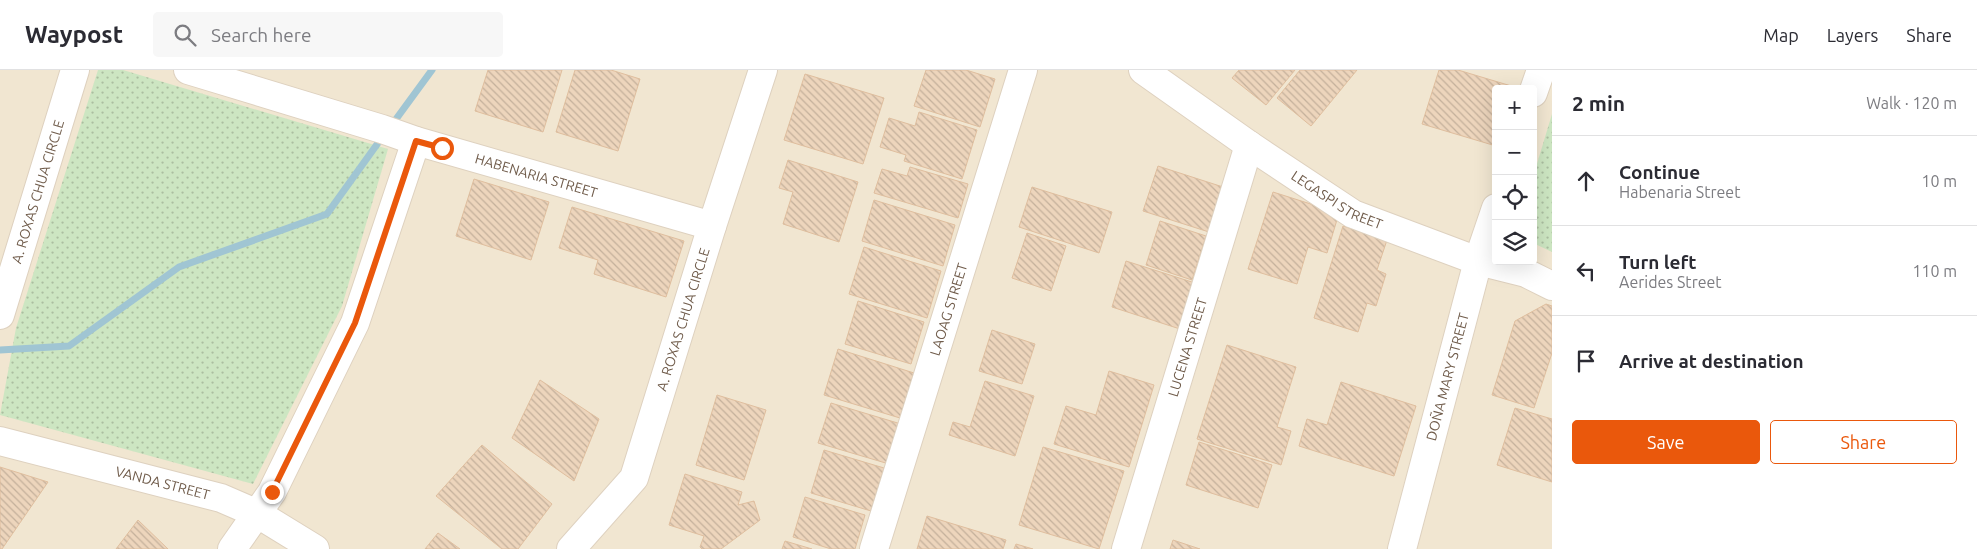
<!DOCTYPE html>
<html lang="en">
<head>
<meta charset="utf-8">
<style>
  body { margin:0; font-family:Ubuntu,sans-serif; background:#f7f7f7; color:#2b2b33 }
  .controls { position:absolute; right:15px; top:15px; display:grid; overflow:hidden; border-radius:5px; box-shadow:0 5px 20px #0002 }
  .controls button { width:45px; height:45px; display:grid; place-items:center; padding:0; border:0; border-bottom:1px solid #e1e1e2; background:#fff; color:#2b2b33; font:25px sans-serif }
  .stop { position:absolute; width:15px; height:15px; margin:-11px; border:4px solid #ea580c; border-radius:50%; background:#fff }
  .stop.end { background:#ea580c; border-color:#fff; box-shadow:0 1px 5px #0008 }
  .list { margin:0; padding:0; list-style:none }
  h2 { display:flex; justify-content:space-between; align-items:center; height:65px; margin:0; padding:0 20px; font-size:21px }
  h2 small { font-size:16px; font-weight:400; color:#7c7c81 }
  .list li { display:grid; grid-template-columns:32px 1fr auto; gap:15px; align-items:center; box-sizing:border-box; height:90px; padding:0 20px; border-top:1px solid #e1e1e2 }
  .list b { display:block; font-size:19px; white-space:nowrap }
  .list p { margin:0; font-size:16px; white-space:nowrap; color:#7c7c81 }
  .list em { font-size:16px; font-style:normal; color:#7c7c81 }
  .actions { display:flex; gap:10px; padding:15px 20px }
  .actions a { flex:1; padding:11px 0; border:1px solid #ea580c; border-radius:5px; text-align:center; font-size:18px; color:#ea580c }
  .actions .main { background:#ea580c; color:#fff }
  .icon { flex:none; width:28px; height:28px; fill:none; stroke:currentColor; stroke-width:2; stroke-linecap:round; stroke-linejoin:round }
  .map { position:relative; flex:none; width:1552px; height:479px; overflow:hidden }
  header { display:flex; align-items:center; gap:30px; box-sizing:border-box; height:70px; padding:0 25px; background:#fff; border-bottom:1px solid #e1e1e2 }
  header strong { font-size:24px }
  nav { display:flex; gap:28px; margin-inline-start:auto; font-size:18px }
  .search { width:350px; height:45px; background:#f7f7f7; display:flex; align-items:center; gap:12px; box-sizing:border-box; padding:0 18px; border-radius:5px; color:#7c7c81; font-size:19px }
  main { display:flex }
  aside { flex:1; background:#fff }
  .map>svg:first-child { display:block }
  .residential { fill:#f1e6d1; fill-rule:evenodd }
  .grass { fill:url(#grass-dots) }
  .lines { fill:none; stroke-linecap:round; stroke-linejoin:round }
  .stream { stroke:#a0c5d3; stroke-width:7 }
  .building { fill:url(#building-back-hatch); stroke:#dfbe9e }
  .minor-casing { stroke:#ded1bf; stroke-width:30 }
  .minor { stroke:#fff; stroke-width:28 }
  .route { stroke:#ea580c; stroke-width:6 }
  .labels { text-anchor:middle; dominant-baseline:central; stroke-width:4.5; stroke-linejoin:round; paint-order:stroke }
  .street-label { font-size:14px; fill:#705c4b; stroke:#fdf8e8 }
</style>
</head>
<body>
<header>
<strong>Waypost</strong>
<div class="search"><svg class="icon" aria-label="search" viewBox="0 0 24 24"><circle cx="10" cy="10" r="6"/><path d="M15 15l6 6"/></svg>Search here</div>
<nav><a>Map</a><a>Layers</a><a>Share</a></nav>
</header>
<main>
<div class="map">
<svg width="1552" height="479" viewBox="0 0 1552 479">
  <defs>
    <pattern id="grass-dots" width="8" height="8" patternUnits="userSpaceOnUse" patternTransform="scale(1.25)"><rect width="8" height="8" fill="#cde6c2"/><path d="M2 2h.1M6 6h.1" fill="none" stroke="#abbea0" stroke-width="1.8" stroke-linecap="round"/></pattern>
    <pattern id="building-back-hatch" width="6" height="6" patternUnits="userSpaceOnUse" patternTransform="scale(1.25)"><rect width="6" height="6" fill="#edd5bc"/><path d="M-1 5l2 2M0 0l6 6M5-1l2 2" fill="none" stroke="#c4b09b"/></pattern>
  </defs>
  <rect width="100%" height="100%" fill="#faf4e2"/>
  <!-- residential -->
  <path class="residential" d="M0 0H1552V479H0ZM1496 19H1533V191H1496Z"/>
  <!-- grass -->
  <path class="grass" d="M98 0H123L388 79 342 236 253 414 0 345 16 258Z
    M1552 44V182L1533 173V107Z"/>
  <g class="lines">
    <!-- stream -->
    <path class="stream" d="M391 56 432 0
      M0 280 69 276 179 197 327 144 383 66"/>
  </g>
  <!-- building -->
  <path class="building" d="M488 0H562L543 62 475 41Z
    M575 0H611L640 9 618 81 556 62Z
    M926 0H966L995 9 980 57 914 36Z
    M1239 0H1295L1266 35 1232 8Z
    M1300 0H1357L1311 56 1277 28Z
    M1439 0H1458L1518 18 1496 19V76L1422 54Z
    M805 4 884 28 863 94 784 70Z
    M919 42 977 60 962 109 904 91 906 85 880 77 889 48 915 56Z
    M788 90 858 112 839 172 783 154 793 122 779 118Z
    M1158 96 1223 117 1209 162 1143 141Z
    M910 97 968 114 958 148 874 123 882 99 907 106Z
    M474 109 549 132 531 190 456 166Z
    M1032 117 1112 142 1099 183 1019 157Z
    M1273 122 1339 143 1327 183 1308 177 1297 214 1248 199Z
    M874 130 955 155 943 196 862 171Z
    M572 137 684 171 666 227 594 204 598 190 559 178Z
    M1160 151 1206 166 1192 210 1146 195Z
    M1343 156 1387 170 1377 200 1386 204 1376 236 1367 233 1358 262 1314 248Z
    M1027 163 1066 176 1051 221 1012 208Z
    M864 177 941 201 927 248 849 224Z
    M1126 191 1195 213 1180 259 1112 237Z
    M858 231 924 252 911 294 845 274Z
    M1546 234 1552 236V283L1534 338 1492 325 1515 251Z
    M992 260 1035 274 1022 314 979 301Z
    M1227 275 1296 297 1277 357 1291 361 1281 395 1197 369Z
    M838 279 914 303 900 348 824 325Z
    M1109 301 1154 315 1129 397 1054 374 1066 336 1096 345Z
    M540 310 599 349 574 411 512 368Z
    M985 311 1034 326 1015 386 949 365 953 352 970 357Z
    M1341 312 1416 336 1394 406 1299 376 1307 349 1327 355Z
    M717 325 766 340 744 410 696 395Z
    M831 333 901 354 889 394 818 373Z
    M1515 338 1552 349V412L1497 395Z
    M1199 372 1272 395 1258 438 1186 415Z
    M482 375 552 434 518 479H502L436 426Z
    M1043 377 1124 401 1099 479 1019 455Z
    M824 380 884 398 871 441 811 423Z
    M0 397 48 412 2 479H0Z
    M685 404 742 422 738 435 754 431 760 450 721 479H702L700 477 704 466 669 455Z
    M805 427 865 445 855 479H831L793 467Z
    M927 446 1006 470 1003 479H917Z
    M138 450 168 479H116Z
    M438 463 460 479H425Z
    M1173 470 1200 479H1170Z
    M785 471 812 479H782Z
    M1016 474 1033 479H1014Z"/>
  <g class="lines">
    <!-- minor casing -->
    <g class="minor-casing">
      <g id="minor">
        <path id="s1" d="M188 0 382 59 416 71 712 156"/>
        <path id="s2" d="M1143 0 1249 75 1353 144 1478 191 1526 203 1552 216"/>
        <path d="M1533 23 1541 0"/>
        <path id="s3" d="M0 245 75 0"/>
        <path id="s4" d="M0 371 221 428 258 444 315 479"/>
        <path d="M232 479 272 422 355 253 416 71"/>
        <path id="s5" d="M571 479 634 408 712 156 763 0"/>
        <path id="s6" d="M874 479 1023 0"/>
        <path id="s7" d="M1126 479 1249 75"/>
        <path id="s8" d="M1402 479 1478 191 1496 138"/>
      </g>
    </g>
    <!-- minor -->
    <use href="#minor" class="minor"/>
  </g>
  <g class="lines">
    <!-- route -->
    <path class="route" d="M272 422 355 253 416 71 442 78"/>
  </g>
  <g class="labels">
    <!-- street labels -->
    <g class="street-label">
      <text stroke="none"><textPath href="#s1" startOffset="364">HABENARIA STREET</textPath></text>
      <text stroke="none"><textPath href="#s3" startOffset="129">A. ROXAS CHUA CIRCLE</textPath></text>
      <text stroke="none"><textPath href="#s2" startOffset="234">LEGASPI STREET</textPath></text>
      <text stroke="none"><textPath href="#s6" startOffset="251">LAOAG STREET</textPath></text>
      <text stroke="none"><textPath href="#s5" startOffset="261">A. ROXAS CHUA CIRCLE</textPath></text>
      <text stroke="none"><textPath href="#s7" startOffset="211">LUCENA STREET</textPath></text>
      <text stroke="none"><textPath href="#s8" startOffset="178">DOÑA MARY STREET</textPath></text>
      <text stroke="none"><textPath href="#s4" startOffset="168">VANDA STREET</textPath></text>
    </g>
  </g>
</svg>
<div class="controls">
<button>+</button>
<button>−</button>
<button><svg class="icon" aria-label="locate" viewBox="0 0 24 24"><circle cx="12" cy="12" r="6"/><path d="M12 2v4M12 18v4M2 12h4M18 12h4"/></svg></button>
<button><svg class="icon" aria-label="layers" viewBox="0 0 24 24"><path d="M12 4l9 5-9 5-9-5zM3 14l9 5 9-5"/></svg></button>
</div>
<div class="stop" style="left:442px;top:78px"></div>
<div class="stop end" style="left:272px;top:422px"></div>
</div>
<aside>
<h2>2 min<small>Walk · 120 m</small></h2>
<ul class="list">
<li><svg class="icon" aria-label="ahead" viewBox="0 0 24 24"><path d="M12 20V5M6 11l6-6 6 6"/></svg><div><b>Continue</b><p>Habenaria Street</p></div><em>10 m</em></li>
<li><svg class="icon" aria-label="left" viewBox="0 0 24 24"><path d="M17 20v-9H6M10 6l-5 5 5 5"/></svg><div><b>Turn left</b><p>Aerides Street</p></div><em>110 m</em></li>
<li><svg class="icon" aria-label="arrive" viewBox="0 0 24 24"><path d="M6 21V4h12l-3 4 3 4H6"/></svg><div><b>Arrive at destination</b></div></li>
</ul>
<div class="actions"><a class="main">Save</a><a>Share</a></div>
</aside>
</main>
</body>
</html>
